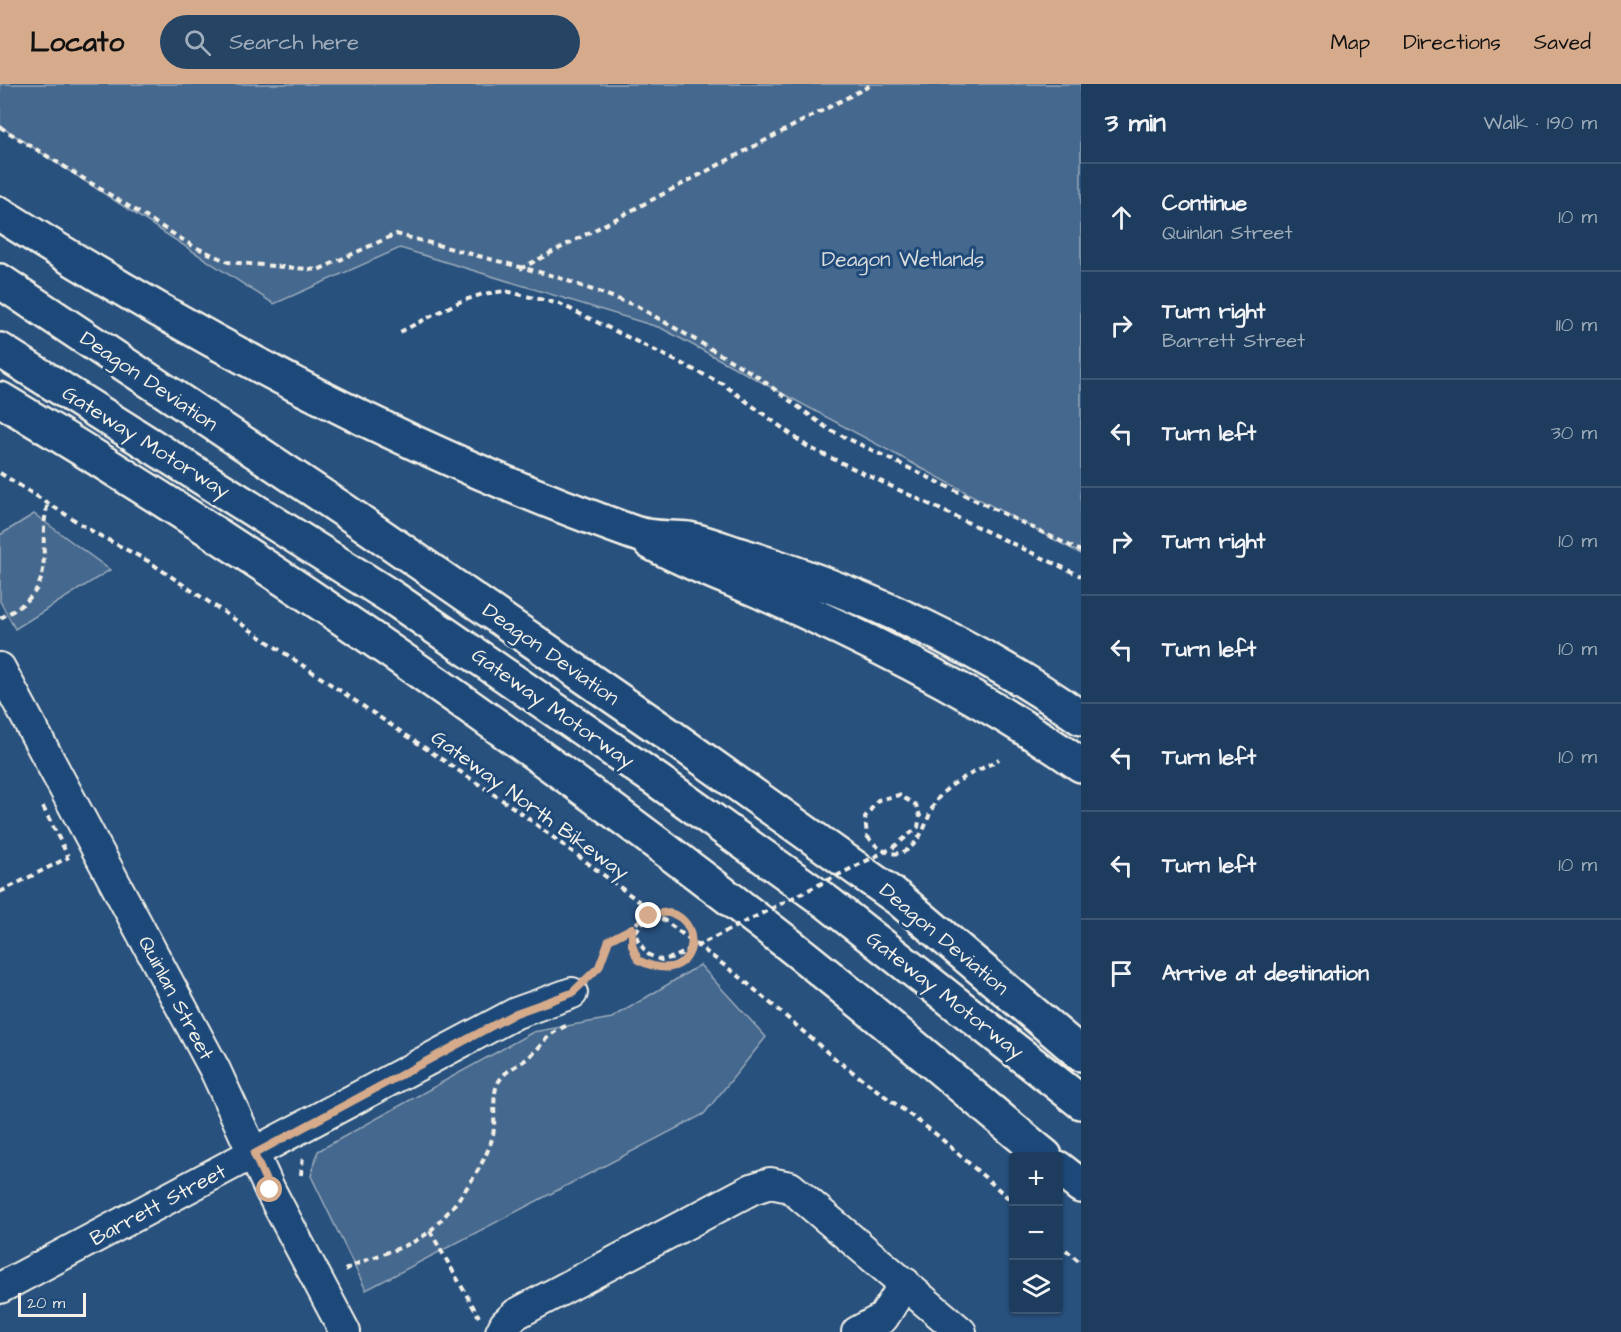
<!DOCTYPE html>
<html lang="en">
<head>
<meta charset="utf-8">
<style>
  body { margin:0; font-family:"Architects Daughter",sans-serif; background:#264464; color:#f1f3f6 }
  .controls { position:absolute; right:18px; bottom:18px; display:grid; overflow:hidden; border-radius:6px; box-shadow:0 2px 4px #0004 }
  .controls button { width:54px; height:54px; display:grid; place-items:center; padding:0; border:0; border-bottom:2px solid #3c5673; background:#1e3d5e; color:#f1f3f6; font:30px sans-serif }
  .scale { position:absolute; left:18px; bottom:15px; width:68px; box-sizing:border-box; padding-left:6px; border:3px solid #f4f1e8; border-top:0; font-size:16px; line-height:21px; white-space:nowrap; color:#f4f1e8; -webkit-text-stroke:4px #1f4a7a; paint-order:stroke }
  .stop { position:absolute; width:18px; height:18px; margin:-14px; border:4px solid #d6ab8b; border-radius:50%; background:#fff }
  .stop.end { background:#d6ab8b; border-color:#fff; box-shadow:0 2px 6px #0008 }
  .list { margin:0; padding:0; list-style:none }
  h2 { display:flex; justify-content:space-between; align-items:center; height:78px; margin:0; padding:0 24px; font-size:26px }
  h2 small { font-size:20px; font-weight:400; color:#a1aebc }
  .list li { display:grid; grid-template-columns:39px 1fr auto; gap:18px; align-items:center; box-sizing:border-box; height:108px; padding:0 24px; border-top:2px solid #3c5673 }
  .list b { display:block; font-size:22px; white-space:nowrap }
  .list p { margin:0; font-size:20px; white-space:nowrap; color:#a1aebc }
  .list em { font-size:20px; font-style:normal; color:#a1aebc }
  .icon { flex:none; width:33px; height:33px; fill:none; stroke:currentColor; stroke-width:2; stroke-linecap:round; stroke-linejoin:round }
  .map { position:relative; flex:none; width:1081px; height:1248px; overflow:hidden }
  header { display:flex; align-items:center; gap:36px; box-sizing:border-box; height:84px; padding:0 30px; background:#d6ab8b; color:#111 }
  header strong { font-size:28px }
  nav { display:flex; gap:33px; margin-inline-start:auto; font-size:21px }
  .search { width:420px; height:54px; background:#264464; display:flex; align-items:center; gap:15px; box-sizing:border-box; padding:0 21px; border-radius:33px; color:#a1aebc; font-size:22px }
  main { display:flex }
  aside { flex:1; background:#1e3d5e }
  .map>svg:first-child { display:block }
  .green { fill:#45688e; stroke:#9cacbb; stroke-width:1.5 }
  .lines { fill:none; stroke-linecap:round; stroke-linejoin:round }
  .minor-casing { stroke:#f4f1e8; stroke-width:34 }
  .highway-casing { stroke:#f4f1e8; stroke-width:38 }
  .path { stroke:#f4f1e8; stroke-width:4; stroke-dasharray:6 4.5; stroke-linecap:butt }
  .minor { stroke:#1f4a7a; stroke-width:30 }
  .highway { stroke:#1f4a7a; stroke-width:33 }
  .path-bridge { stroke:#f4f1e8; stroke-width:4; stroke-dasharray:6 4.5; stroke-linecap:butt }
  .route { stroke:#d6ab8b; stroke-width:8 }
  .labels { text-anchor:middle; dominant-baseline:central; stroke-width:6; stroke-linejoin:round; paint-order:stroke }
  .park-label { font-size:21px; fill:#dadcda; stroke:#1f4a7a }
  .street-label { font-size:21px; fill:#f4f1e8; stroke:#1f4a7a }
</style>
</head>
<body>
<header>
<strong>Locato</strong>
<div class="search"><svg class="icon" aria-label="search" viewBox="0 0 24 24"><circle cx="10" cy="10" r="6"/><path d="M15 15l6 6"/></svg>Search here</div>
<nav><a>Map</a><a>Directions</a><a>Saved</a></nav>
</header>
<main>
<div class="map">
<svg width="1081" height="1248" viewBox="0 0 1081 1248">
  <rect width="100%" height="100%" fill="#28517e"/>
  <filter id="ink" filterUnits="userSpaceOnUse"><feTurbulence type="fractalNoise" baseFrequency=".0167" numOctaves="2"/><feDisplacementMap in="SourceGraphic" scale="12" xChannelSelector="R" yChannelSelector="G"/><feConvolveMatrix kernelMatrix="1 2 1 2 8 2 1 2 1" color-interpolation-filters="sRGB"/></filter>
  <g filter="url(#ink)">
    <!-- green -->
    <path class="green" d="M0 0H1081V470L661 244 400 164 274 220 0 42Z
      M34 430 110 486 15 545 0 517V451Z
      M700 881 766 953 704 1030 366 1206 311 1092 318 1067 533 948 612 934Z"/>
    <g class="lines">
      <!-- minor casing -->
      <g class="minor-casing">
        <path id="minor" d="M0 584 215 986 270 1106 345 1248
          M0 1204 516 929 572 909
          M501 1248 505 1240 516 1230 752 1105 770 1099 790 1103 961 1248
          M857 1248 883 1234 905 1199"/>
      </g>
      <!-- highway casing -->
      <g class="highway-casing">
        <path id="highway" d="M0 130C201 257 410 369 634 449 651 455 671 453 688 455 703 458 719 464 734 469 857 507 976 560 1081 634
          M0 197 345 427 672 653 899 815 1081 970
          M0 266 393 514 658 697 828 819 1081 1018
          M0 315C263 473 516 649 759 837 857 912 950 994 1045 1072
          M650 458C688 479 727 493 766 510 875 558 983 613 1081 681
          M1058 1084 1081 1102"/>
      </g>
      <!-- path -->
      <path class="path" d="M0 43 193 162 228 178 318 186 396 150 554 192 637 222 754 290 828 345 1081 467
        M520 185 873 0
        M400 248 459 218 483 210 505 207 560 220 723 300 808 363 1081 492
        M0 389 95 449 148 477 514 724 740 893 834 974 937 1051 1014 1119
        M0 534C65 502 34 472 48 419
        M43 723 68 772
        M867 752C882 771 903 779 919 753 928 741 929 724 940 712 954 695 980 687 999 675
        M0 808 69 773
        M632 844V861L638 876C663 888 672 888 691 867
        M590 892 599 883 609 856 632 844 649 826
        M301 1091 303 1072
        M430 1147 479 1233
        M1058 1159 1081 1179
        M345 1186C370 1171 411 1165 431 1146 454 1125 486 1081 493 1051 496 1037 492 1013 497 1001 504 985 519 982 530 972 548 956 543 952 568 941"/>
      <!-- minor -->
      <use href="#minor" class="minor"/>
      <!-- highway -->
      <use href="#highway" class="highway"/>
      <!-- path-bridge -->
      <path class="path-bridge" d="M691 867C696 827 656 813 635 849L639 859 649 871 661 876 675 873 894 763 918 743 920 732 916 721 899 711 878 716 865 733 867 752"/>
    </g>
  </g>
  <g class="lines" filter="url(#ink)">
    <!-- route -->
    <path class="route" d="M270 1106 254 1070 516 929 572 909 599 883 609 856 632 844V861L638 876C709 911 706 810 649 832"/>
  </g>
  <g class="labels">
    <!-- park labels -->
    <g class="park-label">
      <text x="903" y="175">Deagon Wetlands</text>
    </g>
    <!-- street labels -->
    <g class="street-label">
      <text transform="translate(149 297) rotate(34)">Deagon Deviation</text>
      <text transform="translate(146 358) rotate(32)">Gateway Motorway</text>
      <text transform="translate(551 570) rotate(35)">Deagon Deviation</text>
      <text transform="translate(553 624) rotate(35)">Gateway Motorway</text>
      <text transform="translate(530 721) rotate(36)">Gateway North Bikeway</text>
      <text transform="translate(944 855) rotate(40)">Deagon Deviation</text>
      <text transform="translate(945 911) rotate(38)">Gateway Motorway</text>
      <text transform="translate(176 914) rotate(62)">Quinlan Street</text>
      <text transform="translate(158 1121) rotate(-28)">Barrett Street</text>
    </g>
  </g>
</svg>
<div class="controls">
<button>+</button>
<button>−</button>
<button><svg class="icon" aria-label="layers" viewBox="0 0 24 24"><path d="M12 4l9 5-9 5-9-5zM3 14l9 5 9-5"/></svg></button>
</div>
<div class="scale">20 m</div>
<div class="stop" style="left:270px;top:1106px"></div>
<div class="stop end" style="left:649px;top:832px"></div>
</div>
<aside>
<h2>3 min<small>Walk · 190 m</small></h2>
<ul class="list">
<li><svg class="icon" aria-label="ahead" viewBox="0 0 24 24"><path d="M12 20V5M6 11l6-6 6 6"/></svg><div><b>Continue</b><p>Quinlan Street</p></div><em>10 m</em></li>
<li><svg class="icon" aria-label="right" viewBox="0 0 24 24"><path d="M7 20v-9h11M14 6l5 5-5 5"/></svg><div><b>Turn right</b><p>Barrett Street</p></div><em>110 m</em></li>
<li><svg class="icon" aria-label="left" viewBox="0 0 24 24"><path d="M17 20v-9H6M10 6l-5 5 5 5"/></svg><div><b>Turn left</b></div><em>30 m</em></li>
<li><svg class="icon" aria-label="right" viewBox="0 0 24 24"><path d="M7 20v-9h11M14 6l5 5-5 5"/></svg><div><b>Turn right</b></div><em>10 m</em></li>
<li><svg class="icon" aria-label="left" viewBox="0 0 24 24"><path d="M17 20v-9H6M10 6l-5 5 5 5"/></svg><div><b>Turn left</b></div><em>10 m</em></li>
<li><svg class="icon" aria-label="left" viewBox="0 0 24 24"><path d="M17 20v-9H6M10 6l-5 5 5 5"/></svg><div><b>Turn left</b></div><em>10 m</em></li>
<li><svg class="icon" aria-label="left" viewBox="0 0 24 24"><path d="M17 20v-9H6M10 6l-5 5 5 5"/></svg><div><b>Turn left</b></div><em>10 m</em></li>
<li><svg class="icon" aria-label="arrive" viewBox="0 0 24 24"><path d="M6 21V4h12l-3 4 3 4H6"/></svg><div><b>Arrive at destination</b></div></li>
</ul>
</aside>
</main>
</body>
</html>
